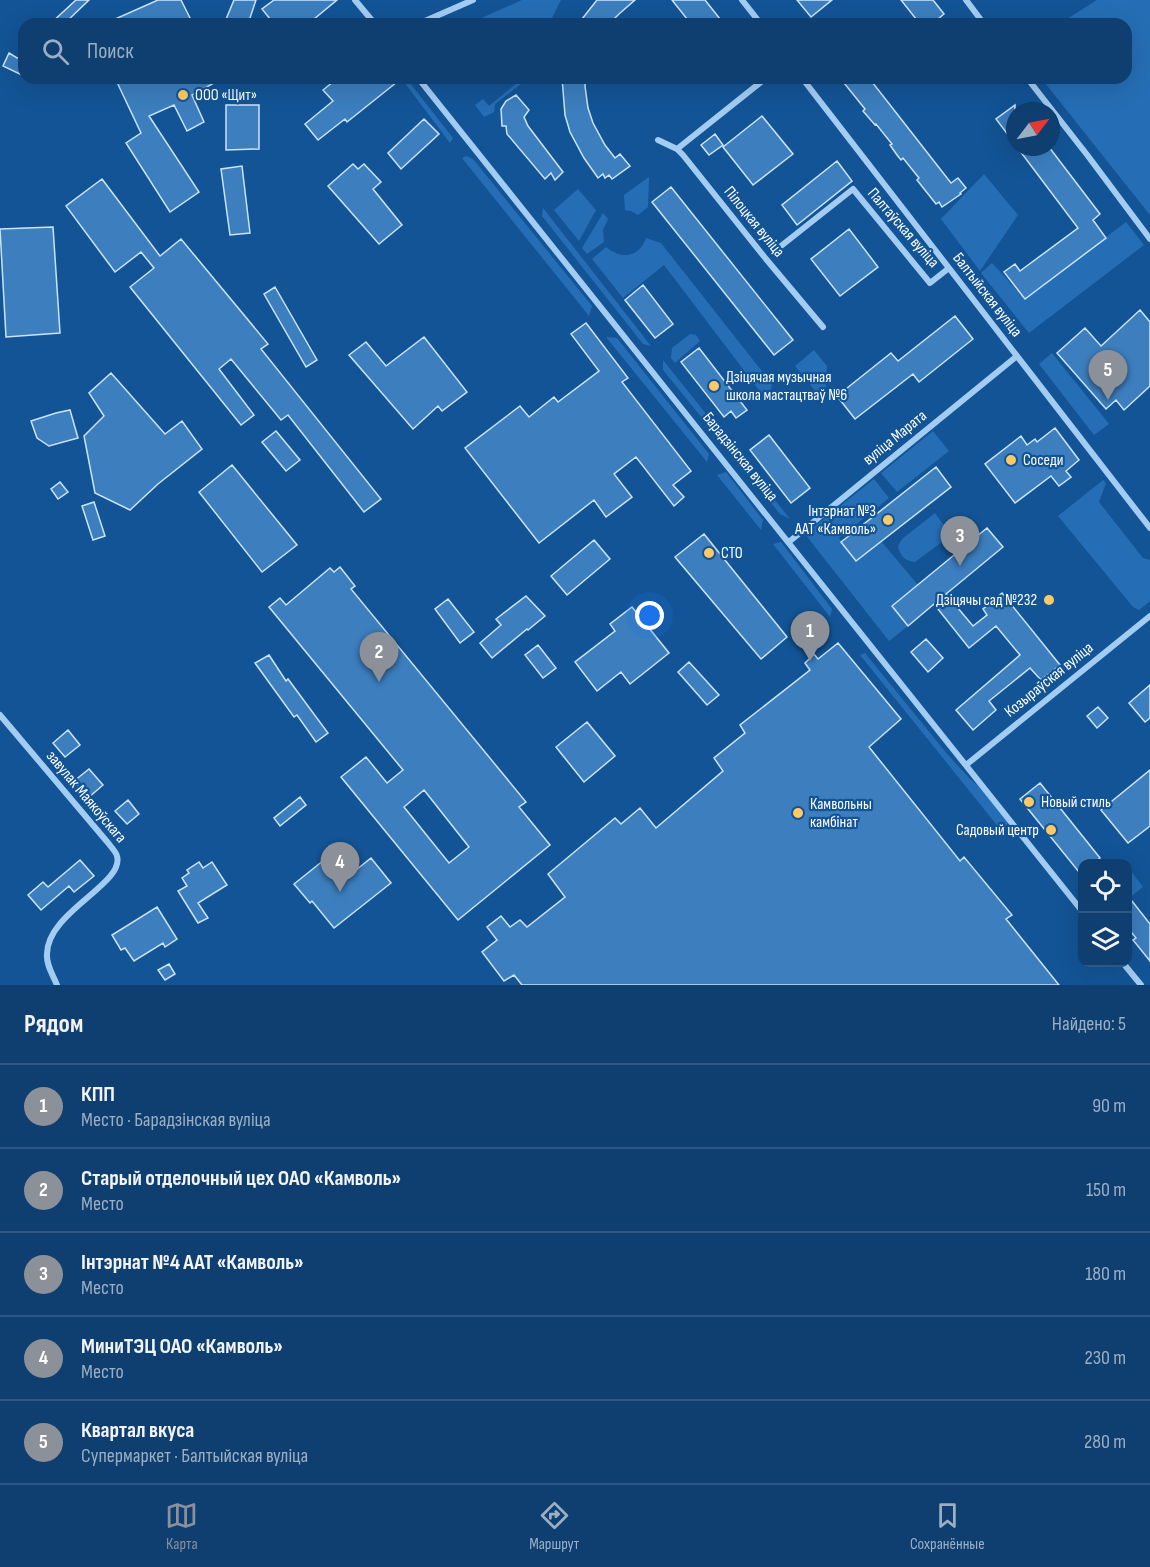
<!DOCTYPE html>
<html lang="ru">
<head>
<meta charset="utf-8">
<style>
  body { margin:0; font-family:"Sofia Sans Condensed",sans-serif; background:#174675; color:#f1f3f6 }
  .controls { position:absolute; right:18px; bottom:18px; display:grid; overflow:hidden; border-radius:12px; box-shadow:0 6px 24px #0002 }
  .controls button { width:54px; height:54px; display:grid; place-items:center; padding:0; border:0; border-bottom:2px solid #2e5883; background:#0e3f70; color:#f1f3f6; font:30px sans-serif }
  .compass { position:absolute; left:1006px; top:102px; width:54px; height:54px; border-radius:50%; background:#0e3f70; box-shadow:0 6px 24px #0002; rotate:58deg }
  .you { position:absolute; left:650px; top:616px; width:21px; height:21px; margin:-15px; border:4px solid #fff; border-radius:50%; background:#1a73e8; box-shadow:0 0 0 9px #1a73e833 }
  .badge { display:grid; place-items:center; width:39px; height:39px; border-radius:50%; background:#8c9099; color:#fff; font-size:20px; font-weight:700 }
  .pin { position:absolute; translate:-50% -50px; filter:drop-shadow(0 2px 3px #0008) }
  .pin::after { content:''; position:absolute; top:32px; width:21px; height:18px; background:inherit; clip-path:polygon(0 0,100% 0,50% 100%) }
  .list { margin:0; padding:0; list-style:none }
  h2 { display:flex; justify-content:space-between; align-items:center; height:78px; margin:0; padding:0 24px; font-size:26px }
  h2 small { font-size:20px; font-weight:400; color:#9bafc3 }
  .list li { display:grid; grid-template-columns:39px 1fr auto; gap:18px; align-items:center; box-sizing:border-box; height:84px; padding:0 24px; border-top:2px solid #2e5883 }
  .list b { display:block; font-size:22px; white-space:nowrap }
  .list p { margin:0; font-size:20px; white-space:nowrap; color:#9bafc3 }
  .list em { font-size:20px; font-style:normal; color:#9bafc3 }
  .icon { flex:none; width:33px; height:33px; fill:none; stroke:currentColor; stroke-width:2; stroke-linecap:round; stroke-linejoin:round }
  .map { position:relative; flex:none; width:1150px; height:985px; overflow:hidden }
  .search { position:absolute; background:#0e3f70; box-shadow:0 6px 24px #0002; left:18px; right:18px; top:18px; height:66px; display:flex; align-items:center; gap:15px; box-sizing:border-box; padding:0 21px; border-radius:18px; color:#9bafc3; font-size:22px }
  .sheet { height:498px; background:#0e3f70 }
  nav { display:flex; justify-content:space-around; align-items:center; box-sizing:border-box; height:84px; border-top:2px solid #2e5883; background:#0e3f70; font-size:16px; color:#9bafc3 }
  nav a { display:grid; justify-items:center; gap:3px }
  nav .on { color:#8c9099 }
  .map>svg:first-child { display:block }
  .green { fill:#256eb5 }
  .building { fill:#3c7ebe; stroke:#cae4fd; stroke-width:1.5; fill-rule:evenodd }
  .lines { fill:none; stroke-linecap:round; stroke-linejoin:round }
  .minor { stroke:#a3ccf3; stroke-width:6 }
  .poi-dot { fill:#ffc964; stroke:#135496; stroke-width:2 }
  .labels { text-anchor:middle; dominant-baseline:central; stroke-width:4.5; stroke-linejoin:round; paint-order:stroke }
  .poi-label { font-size:16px; fill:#fff; stroke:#135496; text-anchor:start }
  .street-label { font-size:16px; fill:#fff; stroke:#135496 }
</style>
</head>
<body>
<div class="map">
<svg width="1150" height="985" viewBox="0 0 1150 985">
  <rect width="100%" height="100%" fill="#135496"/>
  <!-- green -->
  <path class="green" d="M522 0H561L549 24H481L477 20Z
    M1097 0H1150V215L1041 78H1126V24H1059Z
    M401 78H406L453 138 450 143Z
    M523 78H529L495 104 494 112 484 117 475 105 483 99 489 106Z
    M466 156 473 159 592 306 589 316 462 158Z
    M984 174 1018 215 980 271 941 219Z
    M649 177 648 207 638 215 631 211 625 210 624 195Z
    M578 189 596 210 579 241 554 210Z
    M543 208 651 346 643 344 542 216Z
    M603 213 608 219 603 230 604 242 587 254 582 248Z
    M1126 222 1144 245 1029 333 981 273 992 263 1025 299Z
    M646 238 661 243 772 384 770 396 765 398 664 265 623 298 592 259 606 247C621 259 638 259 646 238Z
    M690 334 696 335 700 341 675 363 671 358 672 348Z
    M606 337 617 338 709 454 707 462Z
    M814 350 827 366 825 403 795 366Z
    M1052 353 1109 424 1094 435 1039 364Z
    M663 360 790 519 780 514 663 370Z
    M933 431 949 451 897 492 881 473Z
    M726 472 763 520 761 530 717 475Z
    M874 479 889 498 839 538 856 561 881 541 918 585 892 606 908 626 889 641 805 534Z
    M1103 480 1106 483 1099 502 1143 558 1150 560V601L1139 610 1133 607 1058 516Z
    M935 513 948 531 946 539 915 562C905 561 900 556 898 546L902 539Z
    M781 542 832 609 830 617 773 544Z
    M865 653 948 755 970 779 988 794 1010 822 1000 829 860 655Z
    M1128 867 1143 887 1128 899Z"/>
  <!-- building -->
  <path class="building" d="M76 0H89L64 24H50Z
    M158 0H181L193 24H104Z
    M234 0H256L248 24H224Z
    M274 0H337L308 24H274L262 9Z
    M597 0H635L619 14 609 24H578Z
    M672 0H705L724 24H691Z
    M797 0H832L811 17Z
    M901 0H933L944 14 932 24H920Z
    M9 53 17 58 24 56V76L3 66Z
    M115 78H223L192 95 204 122 187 131 174 105 149 116 199 192 170 212 126 143 141 133Z
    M338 78H402L347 122 345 119 318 140 305 124 333 101 323 90Z
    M562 78H586L585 86 588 108 593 123 605 145 615 158 620 154 630 166 612 179 609 175 605 178 603 174 598 178 584 158 570 132 565 115Z
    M840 78H869L951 183 958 178 966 188 960 193 961 194 942 207 939 202 936 204 917 180 919 178 903 158 901 160 897 155 890 145 892 144 876 124 875 125 863 111 865 109Z
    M516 95 529 110 524 117 528 126 563 172 555 180 551 173 545 179 507 134 506 126H502L501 109 506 101Z
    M226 105H259V149L226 150Z
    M1015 105V144L996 119Z
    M762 116 793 154 753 185 723 147Z
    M424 119 439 134 401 169 388 153Z
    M715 134 723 145 709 155 701 145Z
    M1017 147H1049L1100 214 1093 220 1106 238 1025 299 1004 272 1015 264 1020 271 1078 228Z
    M837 161 852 181 797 225 782 205Z
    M353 164 358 169 364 164 381 182 373 189 402 225 379 244 328 186Z
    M242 166 250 233 230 235 221 169Z
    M102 179 160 256 181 239 268 344 261 349 381 499 364 512 288 415 281 420 231 359 219 369 254 415 241 425 130 287 154 268 141 252 115 272 66 206Z
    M671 187 793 340 774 355 652 202Z
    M53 227 60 333 6 337 0 229Z
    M849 229 878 267 840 296 811 259Z
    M643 285 673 324 655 338 625 300Z
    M275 287 317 360 306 367 264 294Z
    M1140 310 1150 322V386L1124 410 1116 400 1106 409 1057 353 1085 328 1101 346Z
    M955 316 973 339 919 382 913 374 855 419 837 396 891 353 898 361Z
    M586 323 628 378 622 382 691 471 673 485 684 497 674 506 636 457 614 474 632 497 606 517 594 500 539 543 465 448 520 406 529 417 554 397 558 402 599 371 571 334Z
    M424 337 467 392 442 411 438 406 413 429 349 355 366 342 386 366Z
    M699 348 747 410 736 418 731 411 724 417 681 362Z
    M111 373 165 434 182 421 202 449 158 484 130 510 95 493 84 436 104 416 89 393Z
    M70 410 78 438 49 446 37 438 31 421 56 413Z
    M1055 428 1079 460 1066 471 1071 477 1059 486 1051 476 1015 503 985 464 1021 436 1027 445 1035 439 1037 442Z
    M276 431 300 460 286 471 262 442Z
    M769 435 810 488 791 503 750 450Z
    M232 465 297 545 262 572 199 492Z
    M936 467 951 487 856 561 841 542Z
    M60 482 68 492 58 499 51 489Z
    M94 502 105 536 93 540 82 506Z
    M987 528 1003 547 946 594 973 626 987 615 983 609 1002 593 1060 665 1041 680 1030 668 989 701 996 710 973 730 956 710 1020 655 996 626 969 648 934 604 908 626 892 606Z
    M704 534 787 637 761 659 675 557Z
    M594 540 610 559 567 595 551 576Z
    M340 567 355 586 351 589 526 802 519 807 550 845 458 920 341 777 366 757 387 783 403 770 269 607 280 598 286 605 330 568 334 572ZM424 790 469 847 449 863 404 807Z
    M526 596 545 616 528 630 527 629 492 658 480 643 501 625 496 619Z
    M448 599 474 632 460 643 435 609Z
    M632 607 669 653 630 684 621 672 597 691 575 662 615 631 610 624Z
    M926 639 943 658 928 672 911 652Z
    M838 643 901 719 869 747 960 861 964 857 1012 915 1006 919 1059 985H522L514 975 504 981 482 952 497 940 487 927 501 916 510 927 520 920 527 927 565 897 548 874 615 818 621 824 640 808 656 828 723 771 714 758 745 733 740 725 810 670 805 663 814 654 818 659Z
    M538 645 556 668 543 678 525 655Z
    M269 655 286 681 288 679 328 733 316 742 297 715 294 717 255 663Z
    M689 662 719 695 707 705 678 672Z
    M1150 685V718L1145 722 1129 703Z
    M1098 707 1108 718 1097 728 1087 716Z
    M587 722 615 756 584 782 556 747Z
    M68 730 80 745 65 757 53 743Z
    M89 769 103 785 88 798 74 781Z
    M1150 770V826L1128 843 1101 810Z
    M1040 783 1100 858 1093 864H1083V877L1020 799Z
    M300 797 306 805 280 826 274 818Z
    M128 800 139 814 127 824 115 811Z
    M339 848 356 870 371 858 391 883 334 928 312 901 310 903 294 884Z
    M80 860 94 876 74 892 69 886 41 910 28 895 43 882 48 887Z
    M199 862 203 868 212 862 227 885 198 903 208 918 198 923 178 891 187 886 182 878 189 873 187 870Z
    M1128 896 1150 924V961L1133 940 1136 938 1128 928Z
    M157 907 177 939 165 947 163 943 134 961 125 948 121 950 112 935Z
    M169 964 175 974 165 980 158 970Z"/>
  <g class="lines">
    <!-- minor -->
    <path class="minor" d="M355 0 375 24
      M742 0 761 24
      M966 0 984 24
      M418 24 473 0
      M418 78C641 355 862 633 1082 911
      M802 78 1150 528
      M1027 78 1088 156 1150 239
      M658 140 677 149 683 155 766 259 823 327
      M677 149 766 78
      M781 246 853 189 930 283 949 268
      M790 541 1017 356
      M0 715 109 844C111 847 116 852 117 856 125 884 47 912 47 954 46 965 53 975 57 985
      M966 765 1150 616
      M1123 963 1141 985"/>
  </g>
  <!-- markers -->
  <g class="poi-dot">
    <circle cx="183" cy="95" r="6"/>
    <circle cx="714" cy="386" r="6"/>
    <circle cx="1011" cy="460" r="6"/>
    <circle cx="888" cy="520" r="6"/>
    <circle cx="709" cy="553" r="6"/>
    <circle cx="1049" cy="600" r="6"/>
    <circle cx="1029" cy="802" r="6"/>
    <circle cx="798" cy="813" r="6"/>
    <circle cx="1051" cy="830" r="6"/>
  </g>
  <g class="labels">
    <!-- poi labels -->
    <g class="poi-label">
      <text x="195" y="95">ООО «Щит»</text>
      <text x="726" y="377">Дзіцячая музычная<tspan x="726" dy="18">школа мастацтваў №6</tspan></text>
      <text x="1023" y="460">Соседи</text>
      <text x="876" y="511" text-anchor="end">Інтэрнат №3<tspan x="876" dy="18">ААТ «Камволь»</tspan></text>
      <text x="721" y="553">СТО</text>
      <text x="1037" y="600" text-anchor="end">Дзіцячы сад №232</text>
      <text x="1041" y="802">Новый стиль</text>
      <text x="810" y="804">Камвольны<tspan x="810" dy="18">камбінат</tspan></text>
      <text x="1039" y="830" text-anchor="end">Садовый центр</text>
    </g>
    <!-- street labels -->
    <g class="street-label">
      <text transform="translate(754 222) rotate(51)">Пілоцкая вуліца</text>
      <text transform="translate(903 228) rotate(49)">Палтаўская вуліца</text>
      <text transform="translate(987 295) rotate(52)">Балтыйская вуліца</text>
      <text transform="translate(895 438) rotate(-39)">вуліца Марата</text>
      <text transform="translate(740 457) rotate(51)">Барадзінская вуліца</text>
      <text transform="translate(1049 680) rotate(-39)">Козыраўская вуліца</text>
      <text transform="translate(86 797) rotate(50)">завулак Маякоўскага</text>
    </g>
  </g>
</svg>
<div class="controls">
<button><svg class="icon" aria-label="locate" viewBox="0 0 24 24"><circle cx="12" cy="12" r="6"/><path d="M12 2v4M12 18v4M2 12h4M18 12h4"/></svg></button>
<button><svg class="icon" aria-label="layers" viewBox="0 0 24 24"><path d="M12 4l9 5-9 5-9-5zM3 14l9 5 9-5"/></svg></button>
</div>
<svg class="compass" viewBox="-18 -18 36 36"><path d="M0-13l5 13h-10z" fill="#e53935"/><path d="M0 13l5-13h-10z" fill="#9bafc3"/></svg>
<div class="you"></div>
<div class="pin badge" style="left:810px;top:661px">1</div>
<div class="pin badge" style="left:379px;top:682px">2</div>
<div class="pin badge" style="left:960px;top:566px">3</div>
<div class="pin badge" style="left:340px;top:892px">4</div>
<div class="pin badge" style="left:1108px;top:400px">5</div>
<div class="search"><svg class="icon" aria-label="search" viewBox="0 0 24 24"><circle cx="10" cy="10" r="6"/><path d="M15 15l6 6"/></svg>Поиск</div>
</div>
<section class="sheet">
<h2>Рядом<small>Найдено: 5</small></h2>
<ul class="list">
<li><span class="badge">1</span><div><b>КПП</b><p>Место · Барадзінская вуліца</p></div><em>90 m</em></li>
<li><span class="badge">2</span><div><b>Старый отделочный цех ОАО «Камволь»</b><p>Место</p></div><em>150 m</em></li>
<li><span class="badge">3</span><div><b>Інтэрнат №4 ААТ «Камволь»</b><p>Место</p></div><em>180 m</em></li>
<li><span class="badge">4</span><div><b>МиниТЭЦ ОАО «Камволь»</b><p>Место</p></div><em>230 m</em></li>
<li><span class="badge">5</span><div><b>Квартал вкуса</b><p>Супермаркет · Балтыйская вуліца</p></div><em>280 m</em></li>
</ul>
</section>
<nav>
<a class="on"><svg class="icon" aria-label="map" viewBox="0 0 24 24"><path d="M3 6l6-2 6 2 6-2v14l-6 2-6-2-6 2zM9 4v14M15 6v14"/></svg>Карта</a>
<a><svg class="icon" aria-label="directions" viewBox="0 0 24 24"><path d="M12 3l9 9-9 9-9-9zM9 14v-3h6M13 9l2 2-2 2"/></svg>Маршрут</a>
<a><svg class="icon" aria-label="saved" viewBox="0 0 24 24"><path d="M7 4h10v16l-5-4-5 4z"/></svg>Сохранённые</a>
</nav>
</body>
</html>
